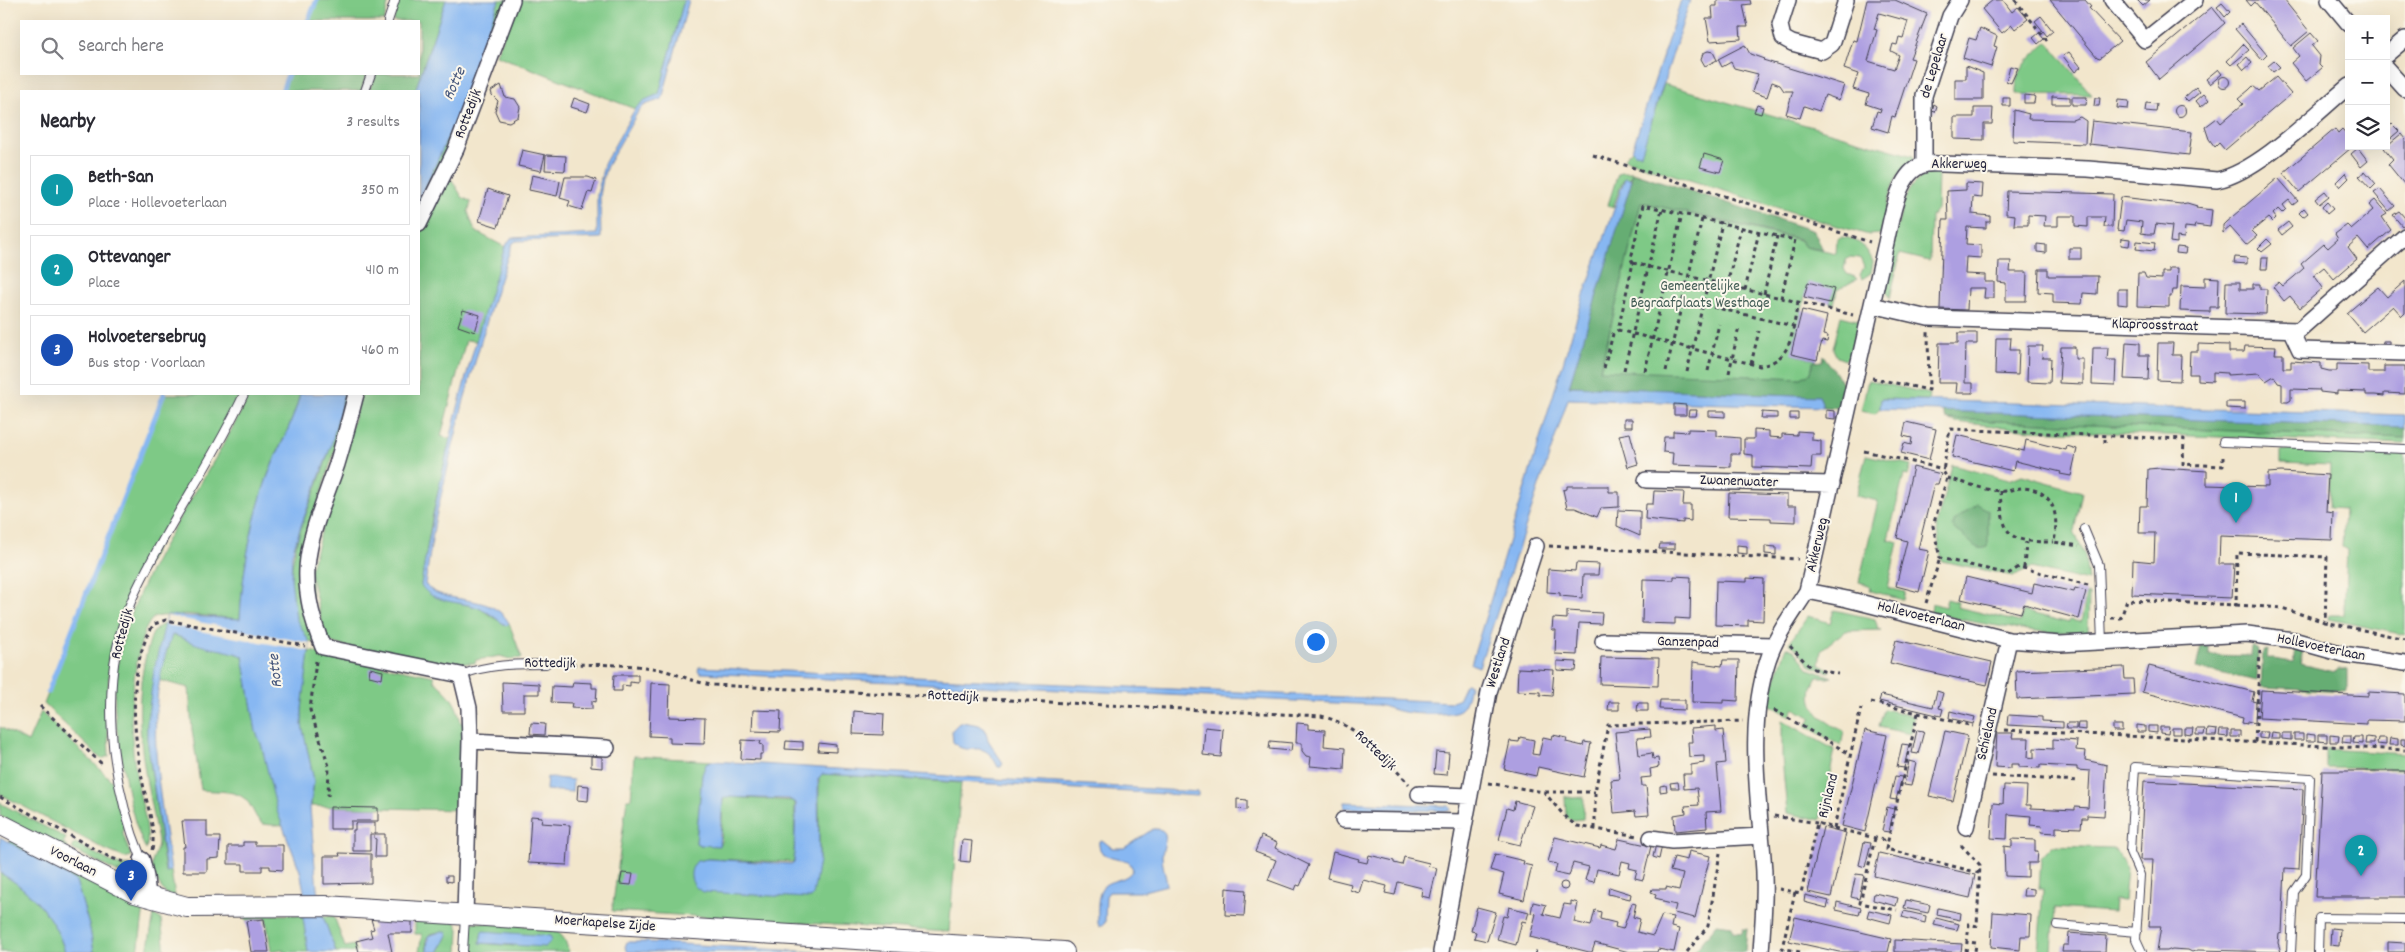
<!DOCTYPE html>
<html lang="en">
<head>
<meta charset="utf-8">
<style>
  body { margin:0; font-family:Dekko,sans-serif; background:#f2f2f3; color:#2b2b33 }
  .controls { position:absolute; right:15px; top:15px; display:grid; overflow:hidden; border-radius:0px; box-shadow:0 5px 20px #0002 }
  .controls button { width:45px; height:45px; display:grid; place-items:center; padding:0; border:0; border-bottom:1px solid #e1e1e2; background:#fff; color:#2b2b33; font:25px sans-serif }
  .you { position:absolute; left:1315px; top:641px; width:18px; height:18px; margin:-12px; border:4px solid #fff; border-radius:50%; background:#1a73e8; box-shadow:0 0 0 8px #1a73e833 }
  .badge { display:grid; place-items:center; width:32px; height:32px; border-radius:50%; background:#111827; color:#fff; font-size:16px; font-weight:700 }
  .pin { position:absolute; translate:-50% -41px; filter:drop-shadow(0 1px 2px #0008) }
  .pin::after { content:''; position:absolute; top:26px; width:18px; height:15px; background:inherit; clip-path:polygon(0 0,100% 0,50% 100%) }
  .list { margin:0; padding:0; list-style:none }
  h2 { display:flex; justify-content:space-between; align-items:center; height:65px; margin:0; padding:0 20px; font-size:21px }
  h2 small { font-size:16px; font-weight:400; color:#7c7c81 }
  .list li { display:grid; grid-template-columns:32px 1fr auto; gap:15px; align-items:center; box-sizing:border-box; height:70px; margin:0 10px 10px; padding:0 10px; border:1px solid #e1e1e2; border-radius:0px }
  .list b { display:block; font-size:19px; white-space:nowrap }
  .list p { margin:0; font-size:16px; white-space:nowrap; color:#7c7c81 }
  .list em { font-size:16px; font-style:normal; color:#7c7c81 }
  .icon { flex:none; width:28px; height:28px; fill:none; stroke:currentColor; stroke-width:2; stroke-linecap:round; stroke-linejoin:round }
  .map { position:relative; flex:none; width:2405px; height:952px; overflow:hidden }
  .search { position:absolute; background:#fff; box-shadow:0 5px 20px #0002; left:20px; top:20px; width:400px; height:55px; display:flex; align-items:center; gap:12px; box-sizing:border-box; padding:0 18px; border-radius:0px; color:#7c7c81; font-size:19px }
  .panel { position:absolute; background:#fff; box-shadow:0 5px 20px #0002; left:20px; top:90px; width:400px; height:305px; border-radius:0px }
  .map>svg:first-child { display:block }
  .green { fill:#7ec986; stroke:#507660; fill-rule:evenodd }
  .forest { fill:#66ad73; stroke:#446857 }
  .water { fill:#87b7f2; stroke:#546c96 }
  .pier { fill:#f2e6cc }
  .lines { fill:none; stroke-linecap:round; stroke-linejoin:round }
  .stream { stroke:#87b7f2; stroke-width:5 }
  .building { fill:#ad9fe1; fill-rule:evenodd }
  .lane-casing { stroke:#413f51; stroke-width:10 }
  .street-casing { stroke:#413f51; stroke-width:18 }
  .secondary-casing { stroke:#413f51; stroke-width:22 }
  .path { stroke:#413f51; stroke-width:3; stroke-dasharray:4 4; stroke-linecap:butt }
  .lane { stroke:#fff; stroke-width:8 }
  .street { stroke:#fff; stroke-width:15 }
  .secondary { stroke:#fff; stroke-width:20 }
  .labels { text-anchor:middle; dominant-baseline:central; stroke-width:4; stroke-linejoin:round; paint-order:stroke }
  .street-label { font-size:15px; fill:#22223b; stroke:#fbf7ec }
  .park-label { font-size:15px; fill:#425c55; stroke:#fbf7ec }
  .water-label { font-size:16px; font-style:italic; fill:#45567b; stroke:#fbf7ec }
</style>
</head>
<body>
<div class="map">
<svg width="2405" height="952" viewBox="0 0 2405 952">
  <rect width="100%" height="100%" fill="#fbf7ec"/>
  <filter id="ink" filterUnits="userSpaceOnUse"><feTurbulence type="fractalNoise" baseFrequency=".02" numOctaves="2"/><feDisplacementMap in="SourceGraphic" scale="10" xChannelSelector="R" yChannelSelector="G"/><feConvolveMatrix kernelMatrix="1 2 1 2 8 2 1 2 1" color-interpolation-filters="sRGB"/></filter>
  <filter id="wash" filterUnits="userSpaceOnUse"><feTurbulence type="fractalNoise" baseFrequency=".0096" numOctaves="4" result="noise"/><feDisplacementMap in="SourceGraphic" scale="20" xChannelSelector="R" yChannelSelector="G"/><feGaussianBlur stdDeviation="1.12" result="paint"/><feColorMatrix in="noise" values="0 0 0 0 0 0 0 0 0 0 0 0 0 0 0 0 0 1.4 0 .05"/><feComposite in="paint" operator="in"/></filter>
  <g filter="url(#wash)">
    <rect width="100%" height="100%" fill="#f2e6cc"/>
    <!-- green -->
    <path class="green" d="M316 0H389L384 21H307Z
      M399 0H446L415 91H369L375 74H419V21H393Z
      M499 0H508L493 43 419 218V202L459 112Z
      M516 0H684L659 94 645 100 635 109 496 55Z
      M2048 42 2092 95 2016 94C2015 70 2030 57 2048 42Z
      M287 74H367L361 91H281Z
      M1664 84 1913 156 1914 160C1889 176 1887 207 1881 234L1869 235 1817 220 1626 160 1624 158 1632 150 1635 153H1641Z
      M1621 172H1632L1630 179 1623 180 1613 207 1608 205 1618 173Z
      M1938 172 1937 209 1931 217 1930 259 1929 261 1900 254 1890 298 1885 287C1890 266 1900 201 1911 187 1918 178 1927 173 1938 172Z
      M452 180 462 197 471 202 468 212 475 231 505 247 476 341 466 340 441 436 450 439 432 518 421 585 435 597 479 608 507 626 509 623 522 658 510 659 500 656 476 660 475 663 426 664 372 649 363 651 330 642 325 637 310 571 361 394H419V235L447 182Z
      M1641 202 1799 240 1805 247 1836 254 1837 239 1841 237C1857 238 1867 247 1873 262L1871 273 1862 279 1860 275 1864 267 1860 258 1850 257 1846 260 1844 269 1847 274 1855 277 1857 279 1837 290 1834 304 1830 303 1833 289 1808 283 1792 354 1817 360 1813 362 1811 373 1801 378 1600 371Z
      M1841 316 1860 321 1852 354 1845 360 1837 357 1833 349Z
      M1868 380 1930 394 1929 400 1881 399 1880 409 1875 414 1861 411Z
      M164 394H240L215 446 130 594C106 655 106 691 109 756L101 759 44 704Z
      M249 394H300C292 428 272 457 263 490 250 531 242 576 240 619L184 614C173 619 164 613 153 618 143 629 141 643 138 657 128 702 130 744 139 790 142 807 151 832 146 850 133 824 128 794 123 766 118 739 113 711 115 684 124 578 207 489 249 394Z
      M344 394H352L308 536 314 642 310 643C301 635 296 621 294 609 283 555 307 516 324 467 332 443 338 418 344 394Z
      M1946 419 2405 438V444L2032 430 1956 422Z
      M2281 450 2405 454V635L2329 619 2330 615H2344L2347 550 2342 547 2344 509 2329 508 2330 465 2281 463Z
      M1866 455 1911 465 1908 476 1904 475 1888 539 1898 542 1888 588 1905 592 1903 600 1871 591 1869 585 1859 582 1878 501 1856 496Z
      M1952 465 2009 480 2022 475 2082 492 2074 531 2085 556 2088 581 2031 568 2013 576 1942 561 1936 526Z
      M2087 593 2089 594 2088 634C2034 633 1983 625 1931 613L1932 603 1945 607 1947 599 1958 602 1957 607 2020 622 2023 611 2069 623V620L2081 622Z
      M1834 610 1875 619 1878 629 1882 630 1845 631 1821 650 1819 665 1830 669 1829 672 1811 666 1798 650 1789 643 1808 616 1830 623Z
      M165 624 147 723V738L165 872 171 871 175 896 166 894C160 886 151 875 152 865 152 857 158 851 158 841 146 778 130 715 147 651 150 640 152 627 165 624Z
      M171 635C181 636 185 640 193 642 210 647 226 649 243 656L256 731C270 762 271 796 283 826L262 824C254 816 253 808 247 801 237 789 215 792 201 790L192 730 189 688 158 680Z
      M1787 647 1795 651 1809 669 1832 677H1817C1801 703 1821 721 1844 731L1841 746 1806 726 1811 718 1794 708 1790 716 1769 704 1773 684Z
      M309 651 434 676V681C450 694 457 703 461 723L466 724 463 805 458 810 311 806 314 781 302 725V709Z
      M1884 709 1914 716 1910 734 1879 727Z
      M41 712 112 781 124 824 123 834 131 856 125 858 106 850 0 794V727L28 742Z
      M1782 720 1835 750 1820 820 1787 813 1782 757Z
      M2326 749 2405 754V769L2326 768Z
      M634 756 713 761 709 762 702 775 696 843 700 845 721 843 723 799 726 797 795 801 794 862 708 859 697 861 811 898 819 861V776L822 774 961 783 949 932 612 911 627 799H631Z
      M1565 796 1573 798 1584 797 1583 819 1571 820 1566 817Z
      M0 803 66 838 63 844 68 847 66 850 0 816Z
      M14 840 139 904 144 908 138 952H94L90 929 76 881 9 842Z
      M75 843 115 864 135 867V870L127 874 117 872 72 849Z
      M2052 846 2114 848 2127 868 2124 901 2114 900 2113 912 2055 908 2052 951 2056 952H2038L2043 889H2039L2041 858Z
      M0 873C30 889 56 919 65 952H0Z
      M245 914 303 915 308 952H283V949L271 951 266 917 246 920Z
      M154 915 161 919 165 952H147Z
      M415 915 454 919 459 929 458 952H438L447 938 443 931 430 934 426 939 427 952H419L422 934H415Z
      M323 916H334L345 947 354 945 356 952H336Z
      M469 922 555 928 565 940 569 952H467ZM482 931 514 946 480 943Z"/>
    <!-- forest -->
    <path class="forest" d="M1632 172 1814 231 1823 250 1805 247 1799 239 1641 202 1600 370 1801 378 1811 373 1813 362 1822 361 1823 355 1845 386 1840 408 1824 407 1819 396 1569 386 1631 183Z
      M1943 411 2405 427V438L1946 419Z
      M1977 504 1988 510V547C1975 552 1972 542 1962 535 1958 532 1956 532 1953 527L1954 521Z
      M2201 646H2209V655L2251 656 2252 646 2258 650 2257 681 2196 668Z
      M2295 649 2303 650 2300 664 2335 672 2338 669 2347 670V691L2261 687 2263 651 2268 650 2267 658 2293 662Z
      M1717 924 1732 926 1733 932 1742 933 1743 929H1747L1745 952H1694Z"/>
    <!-- water -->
    <path class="water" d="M446 0H499L459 112 419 202V91H415Z
      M684 0H689L662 99 645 105 639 110 607 166 603 178 600 196 601 238 516 241 512 244 493 300 464 400 435 521 425 584C443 607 492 591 509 623L507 626C498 621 491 613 481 609 461 600 433 605 421 585 439 470 469 357 505 247L511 238 597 234V195L604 164 635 109 645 100 659 94Z
      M1681 0H1690L1641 154 1635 153 1632 150Z
      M1625 178 1630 179 1631 183 1569 386 1819 396 1824 407 1568 399 1479 667 1471 664 1582 301Z
      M300 394H344L331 446 302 523 292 554 291 579 296 619 310 643 302 709V725L314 781 310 808 317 889 323 916 336 952H308L303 917 304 891 300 871 277 811 261 743 256 732 243 656C226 649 207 649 191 642 183 639 180 636 172 635 142 714 160 790 171 871L166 872 147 738V723L154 670 167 615 240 619C242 576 250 531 263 490 273 457 292 428 300 394Z
      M1881 399 2405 415V427L1880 409Z
      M699 667 1452 702 1458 700 1465 685 1468 683 1470 686C1468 692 1467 703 1462 708 1455 717 1415 714 1404 712 1394 711 1386 706 1377 705L701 673 698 671Z
      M962 722 979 725 985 729 988 740 1003 763 1001 767H998C982 734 969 760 953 742L952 730 958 724Z
      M713 761 1198 792V796L822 774 818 779 819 861 813 895 811 898H806L704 892C691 888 686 872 697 861L708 859 791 864 794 862 796 803 789 799 726 797 723 799 719 846 700 845 696 843 702 775 706 764Z
      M547 777 573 780 572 792 546 790Z
      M1344 802 1449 806 1451 809 1450 811 1344 808Z
      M1153 829C1173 828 1163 844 1162 856 1162 865 1166 876 1167 885L1140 892H1109L1106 896 1105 923 1100 927 1098 924C1098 914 1097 902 1100 893 1103 877 1127 884 1133 869L1128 861C1116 859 1097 858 1099 841L1102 840 1112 848H1124Z
      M0 837 76 881 90 929 94 952H65C56 919 30 889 0 873Z
      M443 931 447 932 448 935 438 952H427L428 936Z
      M482 931 550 936 552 940 545 947 480 943Z
      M627 942H646L817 952H628L625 947Z"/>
    <!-- pier -->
    <path class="pier" d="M167 616 310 643 309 651 166 625Z"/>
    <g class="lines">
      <!-- stream -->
      <path class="stream" d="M308 21 317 0
        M282 91 288 74
        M48 692 164 394"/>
    </g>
    <g id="blocks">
      <!-- building -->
      <path class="building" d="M1717 0H1750L1751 4 1743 5 1748 27H1740L1741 39 1710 41 1706 18H1713L1712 6H1717Z
        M1867 0H1895L1927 14 1910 58 1914 59 1895 117 1892 116 1888 132 1872 127 1877 111 1880 112 1881 109 1866 104 1869 94 1853 89 1858 74 1844 69 1853 40 1857 41ZM1879 13 1908 21 1903 38 1899 37 1897 45 1893 44 1891 51 1899 55 1894 69 1868 61 1877 30 1874 29Z
        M1993 0H2003L2012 12 2018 7 2028 19 2015 29 2012 25 2002 33 1982 9Z
        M2050 0H2085L2091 7 2089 8 2120 41 2100 58 2097 57Z
        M2137 0H2150L2143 6Z
        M2246 0H2284L2309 31 2291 46 2255 2 2251 6Z
        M2222 3 2230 12 2225 17 2217 7Z
        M2212 7 2225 23 2159 79 2146 62Z
        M2041 16 2053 31 2047 36 2035 21Z
        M2241 24 2267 55 2262 60 2235 29Z
        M1980 28 1997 36 1994 46 1997 47 1991 67 1963 58 1969 38 1976 40Z
        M2039 33 2044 39 2038 44 2033 38Z
        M2311 33 2318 41 2312 46 2320 56 2319 65 2322 68 2306 81 2291 63 2299 56 2293 48Z
        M2243 44 2249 50 2231 65 2227 61Z
        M1745 45 1750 54 1764 59 1763 60 1844 85 1839 100 1825 95 1819 111 1804 106 1800 118 1786 114 1793 91H1784L1780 85 1772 82 1767 97 1752 92 1758 74 1734 68 1731 62 1722 67 1718 59Z
        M1708 51 1713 52 1717 60 1705 66 1701 59 1703 53Z
        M2069 52 2081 67 2075 72 2063 56Z
        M2247 57 2252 63 2244 70 2239 64Z
        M2274 61 2280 67 2273 72 2268 66Z
        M1966 66 1983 73V100H1955V79H1966Z
        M2010 66 2018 68 2011 83 2006 81Z
        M2218 69 2222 74 2210 84 2206 79Z
        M2218.5 82a5.5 5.5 0 1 1 11 0a5.5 5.5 0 1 1-11 0Z
        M2276 77 2291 94 2225 150 2219 143 2215 147 2209 139 2205 127 2217 118 2221 123 2243 104 2238 99 2249 90 2253 86 2259 91Z
        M501 85 505 97 515 99 520 107 518 117 509 122 499 120 495 111 498 101 492 95 491 91Z
        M2196 87 2200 92 2188 102 2184 98Z
        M2204 94 2209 100 2201 107 2196 101Z
        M2024 95 2035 96 2034 103H2024Z
        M2052 96 2070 97V104H2052Z
        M2072 97H2087L2086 105H2072Z
        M574 98 590 104 587 112 571 107Z
        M2003 98H2010V106H2003Z
        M2095 98H2100L2099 106H2094Z
        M2118 100 2129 101 2128 109 2117 108Z
        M2146 103 2157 104 2156 112 2145 111Z
        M1934 104 1937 106 1935 112 1932 111Z
        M1757 105 1763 107 1761 114 1754 112Z
        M2174.5 111a5.5 5.5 0 1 1 11 0a5.5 5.5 0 1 1-11 0Z
        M1974 108H1993L1992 124H1984V140L1954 139V117H1974Z
        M2014 110 2029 114 2028 119 2072 120 2080 117 2086 121 2085 144 2013 141Z
        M2092 121 2192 132 2189 155 2089 144Z
        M2392 124 2399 131 2386 142V129Z
        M2335 129 2338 133 2342 129 2349 137V145L2351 148 2299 192 2283 173Z
        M2401 134 2405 139V185L2388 164 2393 159 2384 148Z
        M2358 148 2368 161 2361 167 2351 154Z
        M522 150 545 155 541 171 518 166Z
        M1704 154 1724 160 1720 172 1700 167Z
        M546 155 566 156 565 171 545 170Z
        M2365 171 2376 184 2371 189 2359 176Z
        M2345 173 2349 178 2340 187 2336 182Z
        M532 175 560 181 557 196 529 190Z
        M565 177H588L596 180 592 193 588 192 582 210 568 206 570 201 560 198Z
        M2278 178 2298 201 2293 205 2289 200 2283 205 2286 209 2282 213 2278 209 2273 214 2276 218 2272 222 2268 218 2252 231 2257 236 2246 245 2230 227 2223 233V225L2226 222Z
        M1966 183 1983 184 1982 198 1973 197 1972 214 1990 216V222H1986V228L1967 227 1966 244 1981 245V258L1966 257 1965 274 1985 275V282H1994V298H1984L1985 288H1968L1967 310 1940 309 1943 220H1948L1947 191 1966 190Z
        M488 189 508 196 498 227 479 221Z
        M2380 189 2395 206 2389 211 2374 193Z
        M2007 191 2113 194 2112 227H2104L2105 217H2088V227L2075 226V216H2058V226H2044L2045 216 2028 215V225H2014L2015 215 2006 214Z
        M2325 191 2329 196 2319 204 2315 199Z
        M2121 197 2181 204 2187 203 2197 206 2196 208 2212 210 2210 227 2195 225 2194 228 2185 227 2184 238 2177 237V243L2170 242 2172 226 2156 224 2154 234H2148L2141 233 2142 222 2126 220 2124 231 2117 230Z
        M2375 200 2387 214 2382 217 2391 230 2368 250 2358 238 2348 247 2357 259 2334 279 2324 267 2314 275 2323 288 2300 308 2290 296 2284 301 2273 287 2279 282 2283 286 2294 277 2304 268 2301 264 2324 244 2328 248 2338 239 2335 234 2347 225 2351 229 2373 210 2369 205Z
        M2327 202 2333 209 2327 214 2322 207Z
        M2304 208 2308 213 2303 217 2299 213Z
        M2399 211 2405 218V224L2402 226 2393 215Z
        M2288 222 2292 227 2282 235 2278 230Z
        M2122 238 2130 239 2129 246 2121 245Z
        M2267 239 2272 244 2262 252 2258 248Z
        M2137 241 2155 243 2154 251 2136 249Z
        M2037 244 2046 245V253L2037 252Z
        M2177 247 2186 248 2185 254 2176 253Z
        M2069 248H2081V259H2069Z
        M2235 257 2247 258V264L2234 263Z
        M2262 258H2268L2267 269H2261Z
        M1999 261H2011L2010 272H2027L2026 301H2006V283L1998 282Z
        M2169 268H2178L2177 290H2173L2172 295H2169V307L2137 306 2138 273H2144L2146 278 2162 279V272H2169Z
        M2039 269H2048V276H2098L2097 294 2083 293 2082 304 2053 303V293L2038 292Z
        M2205 277 2219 278 2218 307H2210V312L2180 311 2181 286 2205 287Z
        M2405 281V313L2402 316 2393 306 2363 332 2347 313 2378 287 2387 297Z
        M1808 282 1834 289 1830 303 1804 297Z
        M2226 282H2240V289H2253V284H2260V289H2267L2266 314 2225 313Z
        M2118 289H2127V305L2118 304Z
        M463 310 480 315 475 332 458 326Z
        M1802 310 1827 316 1823 335 1828 336 1827 342 1822 341 1817 360 1791 354Z
        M1958 333H1977V344H1966L1965 383H1973V393H1956L1957 383H1938L1939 343H1958Z
        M1996 338H2011L2010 350H2019L2018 375 1995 374Z
        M2383 341H2389V347H2383Z
        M2126 342 2140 343V355H2149L2148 380 2124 379Z
        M2158 343H2173L2172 355H2181L2180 381 2157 380Z
        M2198 344 2229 345V352H2244L2245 346 2276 347 2275 354H2283V368H2291V361L2321 363V369L2329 371H2337V364L2368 365V372H2384V366H2405V394L2384 393V396L2375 395H2366V392L2337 391V394L2320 392V390L2291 389V400L2288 402H2282V384L2278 383 2274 376 2266 381 2259 373 2227 375V373L2213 372V381L2198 380V374H2189L2190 351H2198Z
        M2028 346H2043L2042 358H2051L2050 383 2027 382Z
        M2061 347H2075V359H2083V384L2059 383Z
        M2093 348H2108L2107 360H2116L2115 385 2092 384Z
        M2226 402H2245V409L2226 408Z
        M1674 404 1686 405V415H1674Z
        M1689 410H1697L1696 416H1688Z
        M1826 410 1835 411V419L1826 418Z
        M1709 411H1725V417L1709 416Z
        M1762 412 1777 413V418H1761Z
        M1790 413H1798V419H1790Z
        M1624 419H1632V427H1624Z
        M1906 422 1936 429 1929 460 1901 453 1904 443 1911 445 1912 438 1903 436Z
        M1688 429 1717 430V436L1740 438V454H1731V467L1672 465 1673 453 1663 452 1664 437H1673V431L1688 432Z
        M1754 430 1769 431V437L1782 438V434L1797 435V431L1812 432V440L1821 441V456H1812L1811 469 1753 467V455L1744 454V439H1754Z
        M1630 433 1638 464 1628 467 1619 435Z
        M1957 435 2024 451 2026 440 2066 450 2067 446 2077 449 2071 476 2060 474 2061 472 2015 461 2013 471 1952 457Z
        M1913 467 1941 474 1938 484H1934L1918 549 1929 551 1919 592 1896 586 1907 541 1897 538Z
        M2160 468 2207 471V485L2268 487V473L2281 472 2328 475 2326 512 2333 513 2332 540 2220 536 2219 564H2234L2232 598 2132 594 2133 560 2154 562 2155 533H2139L2140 506H2147L2148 469Z
        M1567 486H1609V492H1619V507L1601 508 1597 517 1575 508H1567L1563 490 1567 489Z
        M1654 491 1684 492 1683 505H1691V521L1683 520V523L1645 519 1646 504H1653Z
        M1729 493 1787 495V506H1796V522L1771 521V518L1728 517Z
        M1618 510 1640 511V536L1617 526Z
        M1660 544H1675V549H1659Z
        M1737 545 1747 546V554L1737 553Z
        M1765 546 1776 547V555L1765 554Z
        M1576 563 1599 564 1598 575H1583L1582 598 1560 596V593L1547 592 1548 569 1575 571Z
        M1674 576 1691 577 1690 619 1675 618V624L1642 623 1643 579 1674 580Z
        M1966 577 2032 593 2034 583 2074 592 2075 588 2086 591 2079 619 2024 604 2021 613 1961 599Z
        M1747 578 1764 579 1763 621 1748 620V626L1715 625 1716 581 1747 582Z
        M1567 611 1602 613 1601 624 1579 623 1577 655 1555 654 1556 630H1552L1553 618 1567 619Z
        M1896 640 1992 662 1987 685 1890 663Z
        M1601 657 1659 658 1658 686 1600 684Z
        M1723 660H1739L1738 701 1723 700V703L1692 702 1693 662 1722 666Z
        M1557 661 1577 662 1576 671 1557 670Z
        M2149 666 2254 692 2252 701 2256 702 2255 723 2247 721V724L2242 723 2243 718 2142 692Z
        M2124 667 2125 679H2133L2134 694 2017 699 2016 671Z
        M370 668 383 671 382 679 369 676Z
        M1518 668 1554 670 1552 696 1540 695V692L1517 691Z
        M614 675H638V683L630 682V686L622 685V691H613Z
        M502 682 539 684V694H524V711H503Z
        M573 682 592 683V688H597L596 702 592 701V709L571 708 572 703 551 702 552 686 572 687Z
        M651 683 670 684 669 717 705 718 704 744 670 743V737L649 736Z
        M2261 690 2368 696V692L2405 694V721L2367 720V724L2259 718Z
        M1937 691 1943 693 1939 708 1943 709 1941 716 1879 701 1881 695 1933 707Z
        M1660 700H1685V710L1659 709Z
        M1609 702H1619V710H1608Z
        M1638 703H1648V711H1637Z
        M753 710 781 711 780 732 752 731Z
        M854 711 884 714 883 735 853 734Z
        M1950 711 1975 717 1973 724 1949 718Z
        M2008 715 2042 717V721L2063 722V728L2007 725Z
        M531 723 545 724 544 735 530 734Z
        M1297 723 1308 724V729L1325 730 1324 746 1345 748 1344 769 1310 766 1311 757 1306 756 1302 751V743H1296Z
        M2067 723H2076V729H2066Z
        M2078 723H2086V730L2077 729Z
        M2113 725H2122V731H2113Z
        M2137 725 2145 726V732H2137Z
        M1716 726V731L1723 730 1726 763 1717 764 1721 811 1706 812 1707 828 1675 831 1674 815 1686 813 1685 806 1699 805 1697 788 1684 789 1683 774H1691V765L1704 763V756L1689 757 1688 742H1692L1691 728Z
        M2148 726H2157V733L2148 732Z
        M1205 727 1223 729 1221 757 1203 755Z
        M2160 727H2169L2168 734 2160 733Z
        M2172 728H2181V734H2172Z
        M2184 728H2193L2192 735 2184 734Z
        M1650 729 1651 737 1637 738 1639 755 1652 753 1653 759 1658 758 1659 767 1650 769 1651 777 1641 778 1642 786H1646L1649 815 1636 816 1635 811 1614 813 1611 780 1620 779 1615 732Z
        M2196 729H2205L2204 735H2196Z
        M2208 729 2217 730 2216 736H2207Z
        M1865 730 1887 735 1865 832 1842 826Z
        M1917 730 1924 731 1918 754 1912 753Z
        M2220 730H2228V737L2219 736Z
        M1945 731 1968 736 1953 801 1929 796Z
        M2231 731H2240V737H2231Z
        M2259 732H2268L2267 739 2259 738Z
        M2271 732 2279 733V739H2270Z
        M1997 733H2013L2012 738H2029L2028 757 2034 758V748L2053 749V739L2077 741 2076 750 2086 751 2085 760 2107 765 2104 816 2087 815V818H2082L2081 828 2056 827V833L2041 832 2042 826 2030 825 2031 816 2008 814 2007 839 1991 838 1993 803 2003 804 2004 785 2027 786 2026 805H2031V808L2075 810V807L2088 808 2089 789 2090 771 2077 770V767L2040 765V768L2019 767V764H2011V768L1995 767Z
        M2282 733H2291V740L2282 739Z
        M2294 734H2303V740H2294Z
        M2306 734 2315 735V741H2306Z
        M1553 735 1567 738 1566 742 1583 746 1584 742 1591 743 1584 777 1538 767 1536 776 1504 769 1510 741 1519 742 1520 737 1534 740 1532 754 1539 755 1543 737 1552 739Z
        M2318 735H2327V742L2318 741Z
        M2330 735 2339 736 2338 742H2330Z
        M2343 736H2351V743L2342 742Z
        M2354 737H2362V744L2353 743Z
        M2366 737 2374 738V744H2365Z
        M2378 738H2386V745L2377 744Z
        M2390 738 2398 739V745H2389Z
        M2401 739H2405V746L2401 745Z
        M742 740 761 741 760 744 763 745V754H760V760L741 759Z
        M786 741 803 742V750L785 749Z
        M1270 741 1292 743 1291 751 1269 749Z
        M819 743 836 745V752L818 751Z
        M1902 744 1909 745 1904 768 1897 767Z
        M1436 752 1449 753 1447 775 1434 774Z
        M591 756 602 757V768L591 767Z
        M1909 761 1916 763 1911 786 1904 785Z
        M2322 771H2405V897H2315Z
        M1895 776 1902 777 1896 800 1890 799Z
        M2144 781 2303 789 2299 869 2285 868 2282 933 2279 934 2278 943 2281 952 2198 950 2192 952 2188 950 2172 949 2167 951H2157L2161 926H2149L2153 860H2140Z
        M1678 782 1679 788H1671L1670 783Z
        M578 785 589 786 588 801 577 800Z
        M1666 785 1667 791 1660 792V786Z
        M1237 799 1247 800V810L1237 809Z
        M1515 801 1533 806 1520 845 1499 840 1507 808 1513 810Z
        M330 807 378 808V821H351V829H330Z
        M1887 807 1894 809 1889 832 1882 831Z
        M531 816 542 817 541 823 570 825 567 865 528 863Z
        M182 821H207V837H220L219 858 207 859V872H183V847H185Z
        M355 823H375V834H385V857H375L376 839 374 838V834H370V851H353V830H355Z
        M1823 827 1846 833 1831 897 1808 892Z
        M1261 836 1277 843 1275 848 1309 865 1300 886 1297 885 1295 890 1268 880 1276 860 1255 852Z
        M1555 837 1600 848 1601 845 1616 849 1619 839 1651 846 1643 880 1635 878 1637 870 1629 868 1630 863 1622 861 1619 874 1597 869 1594 882 1585 880 1589 867 1573 863 1569 876 1555 873 1557 864 1548 862Z
        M2012 839 2035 840V851H2038L2037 863H2028V877L2005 876 2004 846 2012 847Z
        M962 840 972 841 970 862 960 861Z
        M243 842H255V845H283V870L270 869V866H262V871H243V864H228V846H243Z
        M1864 842 1871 843 1865 867 1859 865Z
        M1656 844 1662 845 1659 859 1653 857Z
        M1689 851 1710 856 1695 918 1674 913 1676 905 1663 902V900L1655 898 1656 894 1651 892 1652 889H1666V887L1679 890 1683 874 1670 871 1674 857 1687 860Z
        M1333 852 1359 859 1358 861 1367 863 1369 855 1394 861V863L1402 865 1404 857 1429 863 1428 866 1437 868 1430 898 1421 896 1422 888 1398 882 1395 895 1385 893 1387 886 1363 880 1359 893 1350 890 1351 884 1327 878Z
        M339 853 371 854V883L324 884V856H340Z
        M1879 853 1975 875 1970 898 1874 876Z
        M1495 854 1524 861 1523 864 1532 866 1524 900 1499 894 1504 874 1490 870Z
        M622 873 633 874 631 885 620 884Z
        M1856 874 1864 875 1859 899 1851 897Z
        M446 876H452V882L446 881Z
        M1560 886a4 4 0 1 1 8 0a4 4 0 1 1-8 0Z
        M1609 887 1631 894 1630 899 1608 894Z
        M1226 888 1246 890 1244 916 1225 915Z
        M2024 888 2034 889V896H2023Z
        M1874 893 1898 898 1896 906 1873 900Z
        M1805 895 1829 901 1827 908 1804 902Z
        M1906 900 1930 905 1928 913 1904 908Z
        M1571 901 1578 903 1574 922 1591 926 1595 910 1601 912 1600 919 1616 923 1615 927 1623 929 1632 903 1636 904 1633 917 1640 919 1637 932 1653 936 1662 915 1673 917 1671 927 1679 929 1674 952 1658 949 1657 952H1629L1595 943 1592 952H1589L1530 937 1536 914 1531 913 1533 902 1546 905 1543 914 1560 918 1564 904 1571 905Z
        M1837 902 1861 908 1859 915 1836 910Z
        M1477 907 1496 912 1487 941 1474 938 1476 932 1471 931Z
        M1509 907 1529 912 1526 922 1522 921 1516 945 1497 940 1503 916 1507 917Z
        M1938 908 1961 913 1960 920 1937 915Z
        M1869 910 1892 915 1890 923 1867 917Z
        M1904 911 1926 916 1925 923 1902 917Z
        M1993 912 2031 915 2030 936H2021L2020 950 1991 947Z
        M370 916H412V933H388L392 952H359L356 941 372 937 370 930 374 929Z
        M1795 917 1891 939 1888 952H1839L1789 941Z
        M1936 918 1959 924 1957 930 1934 925Z
        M264 919 269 952H251L246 921Z
        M2331 928 2340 929 2339 946 2330 945Z
        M2069 933 2106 936 2105 952H2062L2063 945H2068Z
        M1895 940 1962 944 1961 952H1895Z
        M2388 942 2405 943V952H2388Z"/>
    </g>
  </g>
  <g filter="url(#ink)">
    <use href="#blocks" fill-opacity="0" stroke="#413f51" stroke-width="1"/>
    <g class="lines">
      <!-- lane casing -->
      <g class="lane-casing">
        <path id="lane" d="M388 21 395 0
          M365 91 371 74
          M2223 442 2405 449
          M2084 529 2099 565 2102 642
          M461 675C489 664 516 664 546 664
          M142 860C109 779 97 678 133 597 165 527 212 464 244 394
          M2057 925 2137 932
          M463 952 465 917
          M2142 952 2136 939 2140 875 2130 852 2135 767 2310 778 2306 875 2294 892 2291 952
          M2318 952 2319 918 2405 919"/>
      </g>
      <!-- street casing -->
      <g class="street-casing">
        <path id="street" d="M1788 0 1780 25 1783 38 1792 43 1822 51 1832 44 1846 0
          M2112 0 2145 40 2195 0
          M2329 0 2349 24
          M2386 55 2405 39
          M2386 68 2405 89
          M1924 165V96L1950 16 1960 0
          M419 224 456 149 512 0
          M1872 305 1928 318 2299 330 2405 236
          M2291 331 2300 350 2405 353
          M356 394C350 417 344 441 337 464 312 537 291 569 323 647L461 675 469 708 470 741 465 915
          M1646 480 1832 484
          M1807 591 1847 599 2009 640 2060 644 2247 634 2293 640 2343 654 2405 663
          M1603 641 1774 645
          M470 741 607 748
          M1419 794 1470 796
          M1343 820 1465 822
          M1966 827 2009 640
          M1651 838 1672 841 1761 836
          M142 860 146 877 148 898
          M1441 952 1489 692 1536 546
          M1761 952C1763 921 1766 888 1763 857 1758 791 1747 724 1768 660 1776 635 1793 613 1807 591L1885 247C1891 223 1896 173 1923 165 1928 163 1936 164 1942 164L2088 169 2217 180C2258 172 2315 114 2349 86"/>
      </g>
      <!-- secondary casing -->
      <g class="secondary-casing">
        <path id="secondary" d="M0 824 135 893 187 907 325 906 1064 952"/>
      </g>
      <!-- path -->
      <path class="path" d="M2015 0 2048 42
        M1593 155 1870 242
        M1633 263 1631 259 1643 205 1795 240 1781 298
        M1727 285 1741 228
        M1745 290 1759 232
        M1764 294 1777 236
        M1798 302C1792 330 1794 360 1760 366L1618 330 1633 263 1853 315
        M1713 307 1793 326
        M1751 364 1759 331
        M1604 368 1613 334 1618 330
        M1624 370 1662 209
        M1645 371 1682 214
        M1666 371 1702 219
        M1708 371 1719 324
        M1687 372 1722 223
        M1729 373 1739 327
        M1872 378 1929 390 1928 332
        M2105 443V436
        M1864 451 1944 469
        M1947 478C1964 482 1983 490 2000 491 2008 492 2015 488 2023 488 2055 490 2059 516 2054 542L2079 546
        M2000 491C2003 538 2008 542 2054 542
        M1549 546 1798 559
        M2024 568 2026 542
        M2088 585 2019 567 2008 574 1940 558 1933 526 1947 478 1943 471 1950 429 2184 439 2183 464 2223 466V453
        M1926 603 1940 558
        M2236 605 2282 608 2325 622
        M2111 618H2121L2127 600 2236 605 2237 553 2327 557 2325 622 2405 639
        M1790 646 1807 664 1814 669 1838 674
        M316 661 310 710 329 766 328 796
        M556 664C589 665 625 663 658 669 677 673 694 683 714 685L1321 716C1359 725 1383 757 1409 784
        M1871 702 1973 726
        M40 706 104 766
        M1774 710 1850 754
        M1918 713 1886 849 1979 873
        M2004 730 2405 750
        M2255 742 2260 651
        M1992 776 2079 781
        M1488 783 1544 792 1566 818 1577 826 1638 836
        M1545 792H1595
        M0 797 111 858 128 863
        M1774 816 1817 823
        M1834 828 1888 841
        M1595 829V792L1608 725 1743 721
        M1875 838 1860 903 1897 910
        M1961 845 1980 865 1977 926 1969 924 1967 942 1976 943 1975 952
        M152 850C156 831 148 808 144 789 134 740 125 668 154 624L166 620 305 646
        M1779 889 1801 893 1817 823 1834 828 1861 708
        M1795 892 1782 948 1800 952
        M1535 952H1537
        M1687 952 1708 926 1720 853
        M1966 952 1967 942"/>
      <!-- lane -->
      <use href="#lane" class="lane"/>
      <!-- street -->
      <use href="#street" class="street"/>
      <!-- secondary -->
      <use href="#secondary" class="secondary"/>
    </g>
  </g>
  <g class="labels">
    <!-- street labels -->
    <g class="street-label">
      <text transform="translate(1935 66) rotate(-73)">de Lepelaar</text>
      <text transform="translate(469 114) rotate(-69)">Rottedijk</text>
      <text x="1959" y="165">Akkerweg</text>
      <text transform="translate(2155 326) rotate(2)">Klaproosstraat</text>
      <text transform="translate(1739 482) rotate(2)">Zwanenwater</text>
      <text transform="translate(1818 545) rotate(-77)">Akkerweg</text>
      <text transform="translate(1921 617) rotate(14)">Hollevoeterlaan</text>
      <text transform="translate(123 634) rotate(-75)">Rottedijk</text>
      <text transform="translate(1688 643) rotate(2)">Ganzenpad</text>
      <text transform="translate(2321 648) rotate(12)">Hollevoeterlaan</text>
      <text transform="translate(1499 663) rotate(-72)">Westland</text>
      <text transform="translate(550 664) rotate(1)">Rottedijk</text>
      <text transform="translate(953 697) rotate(3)">Rottedijk</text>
      <text transform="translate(1988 734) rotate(-77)">Schieland</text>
      <text transform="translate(1375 751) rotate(44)">Rottedijk</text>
      <text transform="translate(1829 796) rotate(-76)">Rijnland</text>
      <text transform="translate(73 862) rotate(27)">Voorlaan</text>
      <text transform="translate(605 924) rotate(4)">Moerkapelse Zijde</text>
    </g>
    <!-- park labels -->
    <g class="park-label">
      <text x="1700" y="287">Gemeentelijke<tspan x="1700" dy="17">Begraafplaats Westhage</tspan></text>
    </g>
    <!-- water labels -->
    <g class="water-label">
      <text transform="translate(455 84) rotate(-66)">Rotte</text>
      <text transform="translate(276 671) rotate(-96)">Rotte</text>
    </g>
  </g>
</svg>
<div class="controls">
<button>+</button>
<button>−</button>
<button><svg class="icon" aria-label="layers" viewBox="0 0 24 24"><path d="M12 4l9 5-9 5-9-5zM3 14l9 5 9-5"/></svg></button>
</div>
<div class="you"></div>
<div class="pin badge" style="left:2236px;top:523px;background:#0f9aa8">1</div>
<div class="pin badge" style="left:2361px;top:876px;background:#0f9aa8">2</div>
<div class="pin badge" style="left:131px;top:901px;background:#1a4fb4">3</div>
<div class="search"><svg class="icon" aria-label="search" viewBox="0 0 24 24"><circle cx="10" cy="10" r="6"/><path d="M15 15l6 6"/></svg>Search here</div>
<section class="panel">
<h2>Nearby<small>3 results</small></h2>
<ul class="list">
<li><span class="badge" style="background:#0f9aa8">1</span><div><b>Beth-San</b><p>Place · Hollevoeterlaan</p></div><em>350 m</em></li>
<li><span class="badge" style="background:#0f9aa8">2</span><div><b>Ottevanger</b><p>Place</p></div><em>410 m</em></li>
<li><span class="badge" style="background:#1a4fb4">3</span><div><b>Holvoetersebrug</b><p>Bus stop · Voorlaan</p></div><em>460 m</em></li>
</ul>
</section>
</div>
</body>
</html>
